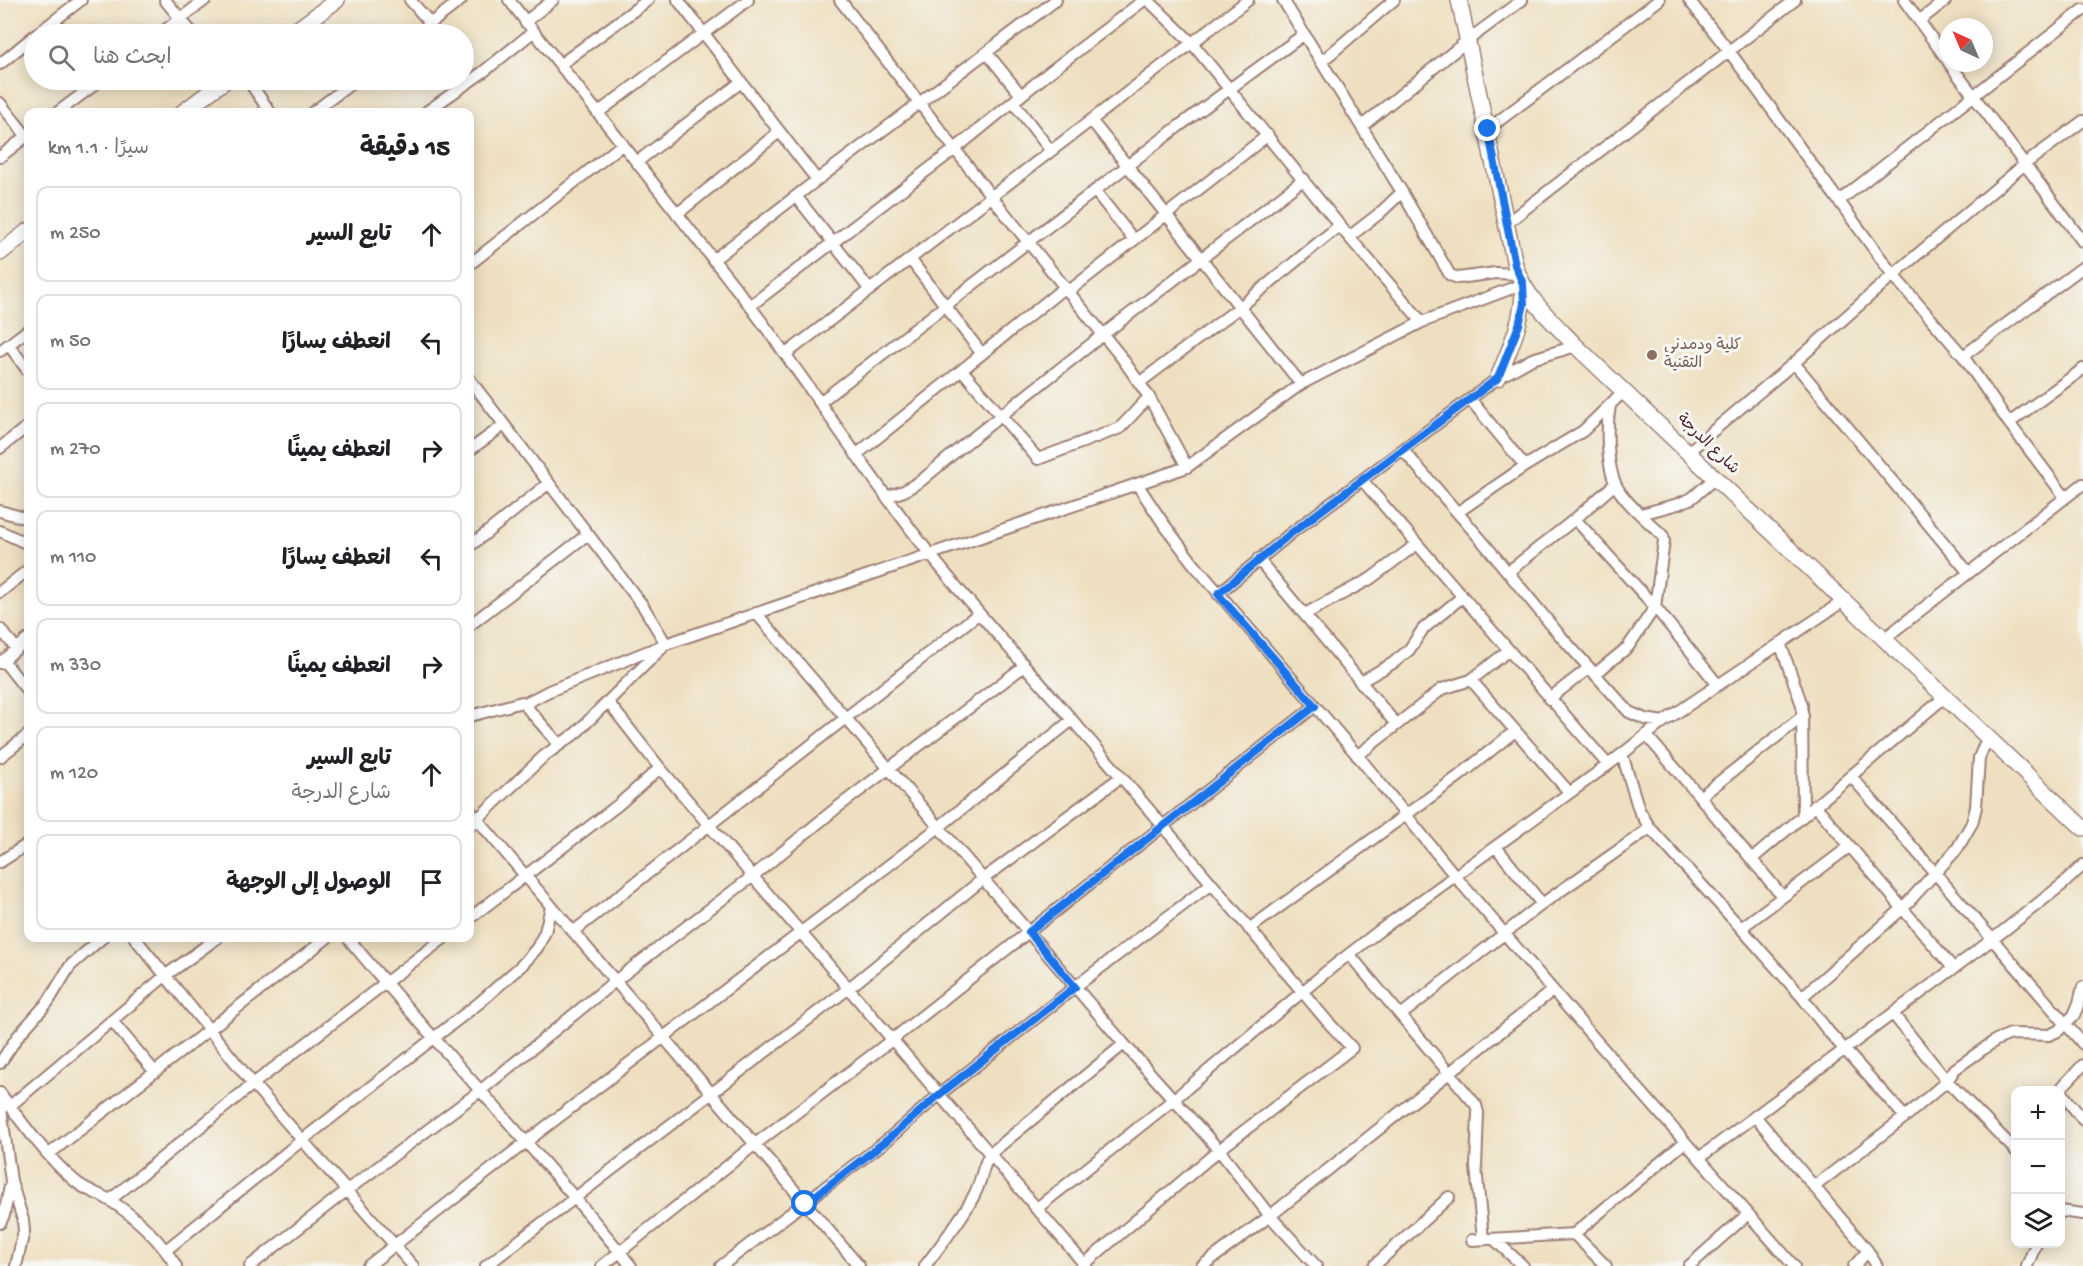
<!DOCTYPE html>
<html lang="ar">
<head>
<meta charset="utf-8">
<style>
  body { margin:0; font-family:"Gochi Hand","Playpen Sans Arabic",sans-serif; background:#f6f6f6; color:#202124; direction:rtl }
  .controls { position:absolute; right:18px; bottom:18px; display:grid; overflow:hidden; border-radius:12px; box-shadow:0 3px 15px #0003 }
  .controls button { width:54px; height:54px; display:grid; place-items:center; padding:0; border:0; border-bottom:2px solid #e0e0e0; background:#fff; color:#202124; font:30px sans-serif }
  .compass { position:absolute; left:1939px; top:18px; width:54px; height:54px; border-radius:50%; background:#fff; box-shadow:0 3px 15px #0003; rotate:316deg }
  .stop { position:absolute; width:18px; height:18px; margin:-14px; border:4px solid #1a73e8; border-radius:50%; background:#fff }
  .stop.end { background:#1a73e8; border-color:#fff; box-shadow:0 2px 6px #0008 }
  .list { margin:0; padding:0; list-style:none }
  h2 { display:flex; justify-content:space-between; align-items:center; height:78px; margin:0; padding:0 24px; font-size:26px }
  h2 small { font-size:20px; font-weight:400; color:#757577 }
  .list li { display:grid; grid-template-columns:39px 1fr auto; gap:18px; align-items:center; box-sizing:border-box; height:96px; margin:0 12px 12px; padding:0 12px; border:2px solid #e0e0e0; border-radius:12px }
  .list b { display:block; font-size:22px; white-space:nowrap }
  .list p { margin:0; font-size:20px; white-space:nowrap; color:#757577 }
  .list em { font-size:20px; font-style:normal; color:#757577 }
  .icon { flex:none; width:33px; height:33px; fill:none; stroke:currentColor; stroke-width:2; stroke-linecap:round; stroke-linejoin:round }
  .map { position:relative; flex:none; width:2083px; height:1266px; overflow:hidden; direction:ltr }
  .search { position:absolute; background:#fff; box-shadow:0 3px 15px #0003; left:24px; top:24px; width:450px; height:66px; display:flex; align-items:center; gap:15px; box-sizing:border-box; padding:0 21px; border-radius:33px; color:#757577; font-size:22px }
  .panel { position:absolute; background:#fff; box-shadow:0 3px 15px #0003; left:24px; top:108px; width:450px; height:834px; border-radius:12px; direction:rtl }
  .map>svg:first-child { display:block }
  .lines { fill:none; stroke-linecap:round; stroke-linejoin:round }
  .street-casing { stroke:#9c7f76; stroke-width:14 }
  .secondary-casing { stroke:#9c7f76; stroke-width:18 }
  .street { stroke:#fff; stroke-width:10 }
  .secondary { stroke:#fff; stroke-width:15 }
  .route { stroke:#1a73e8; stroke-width:8 }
  .education-dot { fill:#8d6e63; stroke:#f6f6f2; stroke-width:2 }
  .labels { text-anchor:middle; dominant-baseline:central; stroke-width:6; stroke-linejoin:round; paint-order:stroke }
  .education-label { font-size:16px; fill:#785e54; stroke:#f6f6f2; text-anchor:start }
  .street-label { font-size:16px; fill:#4a1f2b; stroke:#f6f6f2 }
</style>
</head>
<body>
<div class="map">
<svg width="2083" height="1266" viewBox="0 0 2083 1266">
  <rect width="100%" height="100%" fill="#f6f6f2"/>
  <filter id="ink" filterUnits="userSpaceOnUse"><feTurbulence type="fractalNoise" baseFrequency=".0167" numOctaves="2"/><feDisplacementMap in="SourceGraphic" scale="12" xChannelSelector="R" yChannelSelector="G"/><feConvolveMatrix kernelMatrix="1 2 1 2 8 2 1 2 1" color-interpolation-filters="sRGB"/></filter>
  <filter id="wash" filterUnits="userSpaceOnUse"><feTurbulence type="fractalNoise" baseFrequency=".008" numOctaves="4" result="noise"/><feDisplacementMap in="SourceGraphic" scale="24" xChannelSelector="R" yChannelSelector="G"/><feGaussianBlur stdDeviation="1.35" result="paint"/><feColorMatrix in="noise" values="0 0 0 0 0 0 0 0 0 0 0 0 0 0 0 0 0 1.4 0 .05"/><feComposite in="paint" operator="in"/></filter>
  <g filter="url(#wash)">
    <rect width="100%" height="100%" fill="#eedfc0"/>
  </g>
  <g filter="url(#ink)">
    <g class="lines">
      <!-- street casing -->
      <g class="street-casing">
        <path id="street" d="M165 0 193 34
          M410 0 431 24
          M509 0 750 306C811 387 866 473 929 553 975 611 1025 665 1073 721 1159 820 1243 921 1327 1021L1352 1048 1219 1150 1082 1266
          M678 0 817 180
          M840 0 991 196 1122 358 1149 397 1187 467
          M1148 0 1192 43 1349 237 1422 322
          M1283 0 1402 192 1450 275 1458 278 1496 273 1517 274
          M1689 0 1729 51 1893 275 1963 356 2009 423 2065 497
          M1904 0 1948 61
          M1919 21 1946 0
          M525 22 553 0
          M37 34 81 0
          M160 34 205 0
          M417 34 461 0
          M987 53 1021 95
          M1321 62 1394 0
          M1949 63 2083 242
          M0 64 34 36
          M561 64 648 0
          M248 80 270 112
          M1013 102 1051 151
          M0 103 28 138
          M58 112 101 80
          M313 112 356 80
          M426 112 483 72 533 32
          M599 112 748 0
          M1091 120 1301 384
          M1362 126 1468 40 1522 0
          M1488 129 1659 0
          M0 157 28 135
          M637 162 741 82
          M1095 191 1134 240
          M796 196 870 290
          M1839 201 2083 10
          M677 214 779 132
          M1507 223 1795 0
          M1349 237 1380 213 1402 192
          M910 259 982 354
          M713 260 817 180 1056 0
          M470 264 623 144
          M1069 291 1268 135
          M750 306 955 149 1051 71 1144 0
          M9 345 28 371
          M0 351 28 330
          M786 354 1248 0
          M1963 356 2083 267
          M1794 363 1969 573
          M962 370 1038 459 1120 428 1149 397
          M470 380 643 606 666 644
          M1139 383 1240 307 1340 225
          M1470 399 1525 466
          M820 402 1179 126 1303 35
          M2009 423 2083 369
          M0 448 28 426
          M470 450 504 425
          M1403 450 1483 542 1557 632 1629 712 1645 719 1663 722
          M1688 452 1794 363 1893 275 2025 164 2083 121
          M856 455 1065 287
          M1362 480 1608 765
          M1137 484 1163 523 1192 562 1363 762 1456 877 1593 1037 1794 1266
          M886 497 904 491 922 480 960 448 1104 334 1304 179
          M0 511 28 519
          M1458 512 1525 466 1583 431 1624 391
          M1641 514 1678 504 1692 498 1715 478
          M1575 519 1655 607 1718 685
          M0 531 28 544
          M470 546 549 483
          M1258 559 1396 724
          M1508 572 1575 519 1615 484
          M0 592 28 570
          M1218 594 1290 534 1498 378 1532 359 1576 346
          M756 613 1124 1044 1219 1150 1270 1216 1316 1266
          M1305 614 1370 579 1417 544
          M470 625 588 534
          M0 629 17 649
          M1885 638 2083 484
          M1780 643 1802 705 1803 816
          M3 660 28 692
          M0 663 28 639
          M1595 674 1628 647 1655 607 1664 541 1663 536C1649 522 1631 508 1620 492 1606 473 1606 428 1610 405
          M1471 680 1569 792
          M1360 682 1393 663 1409 650 1423 629 1462 597
          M1549 699 1589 668
          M608 702 660 768 1086 1266
          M524 704 549 691 666 644 1187 467 1301 384 1422 322 1523 284
          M470 716 522 702 559 744
          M1647 736 1700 797 1782 896
          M1622 754 1639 810 1650 828 1741 928 1802 997 1828 1031 1905 1117
          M1357 756 1442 689 1471 680 1508 651
          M0 757 28 735
          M1851 776 2083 1044
          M1700 797 1803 716
          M1815 805 1953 968
          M470 811 859 1266
          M470 826 544 756 576 733 662 648
          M1496 847 1542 904
          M1752 859 1946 696
          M0 862 28 844
          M470 918 618 805 660 768
          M1741 928 1849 847
          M1249 929 1459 776 1515 731
          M573 932 978 614
          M135 938 253 1084 413 1266
          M348 938C439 1049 541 1153 631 1266
          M1349 954 1476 1105 1478 1113 1476 1167 1483 1239
          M1802 997 1902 909 1957 849 1972 823 1976 807 1979 758 1988 736
          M1893 1014 1947 1081 2016 1151
          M1401 1015 1542 904 1650 828
          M112 1021 155 1072
          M0 1063 18 1036 48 1002 70 966 102 938
          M0 1093C20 1120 49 1160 75 1181 86 1191 99 1193 111 1201 137 1218 160 1240 176 1266
          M2062 1093 2083 1120
          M0 1101 11 1181 23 1220 24 1231 16 1266
          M2060 1104 2063 1086 2083 1065
          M10 1106 165 976 217 938
          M1755 1116 1868 1251 1877 1266
          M49 1154 327 938
          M1699 1158 1993 939 2063 884 2083 865
          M1815 1186 1905 1117 1947 1081 1955 1069 1996 1040 2011 1034 2049 1035 2058 1031 2074 1015 2079 1003 2083 987
          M110 1200 253 1084 444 938
          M1036 1209 1173 1100 1326 972 1379 931 1608 765 1663 722 1845 600
          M2060 1211 2083 1214
          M0 1223 4 1215 10 1186
          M1574 1234 1606 1266
          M1472 1240 1574 1234 1685 1142
          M1495 1240 1523 1266
          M166 1250 301 1141 479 1003 522 965 537 948 545 932 551 907
          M250 1266 346 1191 480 1091 615 981 753 876 834 810 1023 667
          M368 1266 526 1142 939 827 1072 720
          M486 1266 849 988 983 879 1121 777
          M602 1266 754 1145 893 1039 1315 706
          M721 1266 886 1141 940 1094 1075 987 1211 884
          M925 1266C940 1246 968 1211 977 1189 982 1177 983 1165 990 1154L1124 1044
          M1202 1266 1270 1216 1553 990
          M1374 1266 1449 1197
          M1689 1266 1748 1214
          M1854 1266 1868 1251
          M2027 1266 2036 1244"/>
      </g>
      <!-- secondary casing -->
      <g class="secondary-casing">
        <path id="secondary" d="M1459 0 1515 265C1524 297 1554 323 1576 346L2083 828
          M291 34 337 0
          M183 112 226 80
          M0 253 28 231
          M1498 378C1511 345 1524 320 1523 284"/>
      </g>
      <!-- street -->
      <use href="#street" class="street"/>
      <!-- secondary -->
      <use href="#secondary" class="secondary"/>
    </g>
  </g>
  <g class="lines" filter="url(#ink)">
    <!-- route -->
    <path class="route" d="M805 1204 886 1141 940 1094 1075 987 1029 932 1315 706 1218 594 1290 534 1498 378 1519 325 1524 304 1523 284 1515 265 1488 129"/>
  </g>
  <!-- markers -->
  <circle class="education-dot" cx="1652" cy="355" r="6"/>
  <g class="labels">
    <!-- education labels -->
    <g class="education-label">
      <text x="1664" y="346">كلية ودمدني<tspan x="1664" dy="18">التقنية</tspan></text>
    </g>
    <!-- street labels -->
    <g class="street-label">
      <text transform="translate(1707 445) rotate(44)">شارع الدرجة</text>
    </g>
  </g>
</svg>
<div class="controls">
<button>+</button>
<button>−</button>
<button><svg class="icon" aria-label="layers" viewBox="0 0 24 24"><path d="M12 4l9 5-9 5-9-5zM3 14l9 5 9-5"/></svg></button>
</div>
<svg class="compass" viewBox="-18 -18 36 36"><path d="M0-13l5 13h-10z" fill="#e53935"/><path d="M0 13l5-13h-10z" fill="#757577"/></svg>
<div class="stop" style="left:805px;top:1204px"></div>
<div class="stop end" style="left:1488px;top:129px"></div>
<div class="search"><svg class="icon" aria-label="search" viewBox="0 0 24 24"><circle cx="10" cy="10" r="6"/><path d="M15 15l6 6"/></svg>ابحث هنا</div>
<section class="panel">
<h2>15 دقيقة<small>سيرًا · 1.1 km</small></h2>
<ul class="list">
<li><svg class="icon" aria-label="ahead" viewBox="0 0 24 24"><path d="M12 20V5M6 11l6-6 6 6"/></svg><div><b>تابع السير</b></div><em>250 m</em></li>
<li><svg class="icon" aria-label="left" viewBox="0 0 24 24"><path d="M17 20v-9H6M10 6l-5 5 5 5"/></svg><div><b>انعطف يسارًا</b></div><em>50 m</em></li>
<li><svg class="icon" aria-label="right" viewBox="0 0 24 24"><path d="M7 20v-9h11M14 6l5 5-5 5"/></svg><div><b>انعطف يمينًا</b></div><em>270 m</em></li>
<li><svg class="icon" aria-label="left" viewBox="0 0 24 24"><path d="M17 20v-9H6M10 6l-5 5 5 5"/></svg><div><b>انعطف يسارًا</b></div><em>110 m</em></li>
<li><svg class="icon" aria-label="right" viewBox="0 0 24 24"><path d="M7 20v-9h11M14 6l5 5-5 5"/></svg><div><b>انعطف يمينًا</b></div><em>330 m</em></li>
<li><svg class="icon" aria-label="ahead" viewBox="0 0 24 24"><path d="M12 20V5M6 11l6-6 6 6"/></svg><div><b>تابع السير</b><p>شارع الدرجة</p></div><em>120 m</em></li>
<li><svg class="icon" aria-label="arrive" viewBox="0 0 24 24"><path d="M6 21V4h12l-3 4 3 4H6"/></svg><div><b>الوصول إلى الوجهة</b></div></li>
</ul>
</section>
</div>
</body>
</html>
